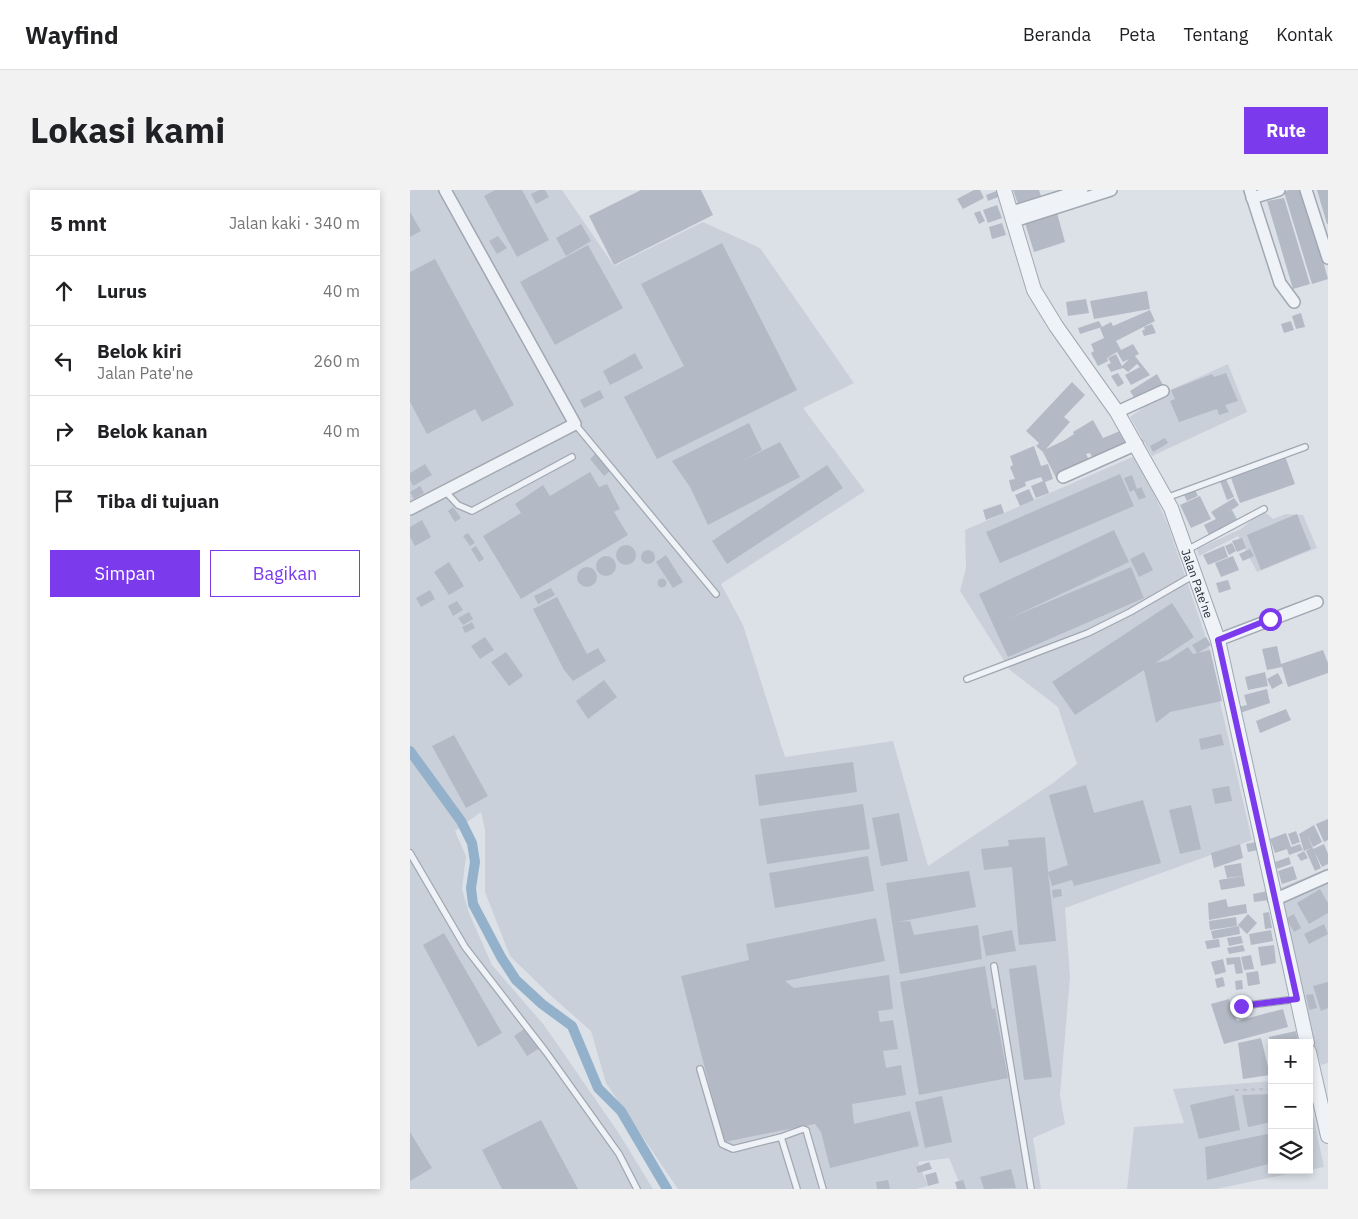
<!DOCTYPE html>
<html lang="id">
<head>
<meta charset="utf-8">
<style>
  body { margin:0; font-family:"IBM Plex Sans",sans-serif; background:#f2f2f2; color:#202124 }
  .controls { position:absolute; right:15px; bottom:15px; display:grid; overflow:hidden; border-radius:0px; box-shadow:0 2px 8px #0003 }
  .controls button { width:45px; height:45px; display:grid; place-items:center; padding:0; border:0; border-bottom:1px solid #e0e0e0; background:#fff; color:#202124; font:25px sans-serif }
  .stop { position:absolute; width:15px; height:15px; margin:-11px; border:4px solid #7c3aed; border-radius:50%; background:#fff }
  .stop.end { background:#7c3aed; border-color:#fff; box-shadow:0 1px 5px #0008 }
  .list { margin:0; padding:0; list-style:none }
  h2 { display:flex; justify-content:space-between; align-items:center; height:65px; margin:0; padding:0 20px; font-size:21px }
  h2 small { font-size:16px; font-weight:400; color:#757577 }
  .list li { display:grid; grid-template-columns:32px 1fr auto; gap:15px; align-items:center; box-sizing:border-box; height:70px; padding:0 20px; border-top:1px solid #e0e0e0 }
  .list b { display:block; font-size:19px; white-space:nowrap }
  .list p { margin:0; font-size:16px; white-space:nowrap; color:#757577 }
  .list em { font-size:16px; font-style:normal; color:#757577 }
  .actions { display:flex; gap:10px; padding:15px 20px }
  .actions a { flex:1; padding:11px 0; border:1px solid #7c3aed; border-radius:0px; text-align:center; font-size:18px; color:#7c3aed }
  .actions .main { background:#7c3aed; color:#fff }
  .icon { flex:none; width:28px; height:28px; fill:none; stroke:currentColor; stroke-width:2; stroke-linecap:round; stroke-linejoin:round }
  .map { position:relative; flex:none; width:918px; height:999px; overflow:hidden; border-radius:0px }
  header { display:flex; align-items:center; gap:30px; box-sizing:border-box; height:70px; padding:0 25px; background:#fff; border-bottom:1px solid #e0e0e0 }
  header strong { font-size:24px }
  nav { display:flex; gap:28px; margin-inline-start:auto; font-size:18px }
  .intro { display:flex; align-items:center; justify-content:space-between; box-sizing:border-box; height:120px; padding:0 30px }
  h1 { margin:0; font-size:35px }
  .button { padding:12px 22px; border-radius:0px; background:#7c3aed; color:#fff; font-size:18px; font-weight:700 }
  main { display:flex; gap:30px; padding:0 30px }
  aside { flex:1; background:#fff; border-radius:0px; box-shadow:0 2px 8px #0003 }
  .map>svg:first-child { display:block }
  .built { fill:#cad0da }
  .lines { fill:none; stroke-linecap:round; stroke-linejoin:round }
  .canal { stroke:#94b1cb; stroke-width:10 }
  .building { fill:#b3bac5 }
  .service-casing { stroke:#a1a8b2; stroke-width:8 }
  .minor-casing { stroke:#a1a8b2; stroke-width:14 }
  .tertiary-casing { stroke:#a1a8b2; stroke-width:16 }
  .path { stroke:#babfc6; stroke-width:2; stroke-dasharray:4 4; stroke-linecap:butt }
  .service { stroke:#eff2f6; stroke-width:5.5 }
  .minor { stroke:#eff2f6; stroke-width:11 }
  .tertiary { stroke:#eff2f6; stroke-width:14 }
  .route { stroke:#7c3aed; stroke-width:6 }
  .labels { text-anchor:middle; dominant-baseline:central; stroke-width:4; stroke-linejoin:round; paint-order:stroke }
  .street-label { font-size:12px; fill:#252f3f; stroke:#ecf0f5 }
</style>
</head>
<body>
<header>
<strong>Wayfind</strong>
<nav><a>Beranda</a><a>Peta</a><a>Tentang</a><a>Kontak</a></nav>
</header>
<div class="intro"><h1>Lokasi kami</h1><a class="button">Rute</a></div>
<main>
<aside>
<h2>5 mnt<small>Jalan kaki · 340 m</small></h2>
<ul class="list">
<li><svg class="icon" aria-label="ahead" viewBox="0 0 24 24"><path d="M12 20V5M6 11l6-6 6 6"/></svg><div><b>Lurus</b></div><em>40 m</em></li>
<li><svg class="icon" aria-label="left" viewBox="0 0 24 24"><path d="M17 20v-9H6M10 6l-5 5 5 5"/></svg><div><b>Belok kiri</b><p>Jalan Pate'ne</p></div><em>260 m</em></li>
<li><svg class="icon" aria-label="right" viewBox="0 0 24 24"><path d="M7 20v-9h11M14 6l5 5-5 5"/></svg><div><b>Belok kanan</b></div><em>40 m</em></li>
<li><svg class="icon" aria-label="arrive" viewBox="0 0 24 24"><path d="M6 21V4h12l-3 4 3 4H6"/></svg><div><b>Tiba di tujuan</b></div></li>
</ul>
<div class="actions"><a class="main">Simpan</a><a>Bagikan</a></div>
</aside>
<div class="map">
<svg width="918" height="999" viewBox="0 0 918 999">
  <rect width="100%" height="100%" fill="#dce1e8"/>
  <!-- built -->
  <path class="built" d="M0 0H152L204 76 293 32 350 58 444 193 393 218 455 301 311 394 333 435 375 567 483 551 518 676 643 593 667 574 648 517 600 480 550 401 556 378 555 340 727 265 758 335 800 460 810 512 842 650 655 718 660 787 650 905 655 934 623 948 631 999H552L539 968 508 972 518 996 506 999H268L196 893 181 841 139 804 100 766 75 702V640L71 622 45 641 56 666 52 699 59 723 82 775 134 835 208 942 243 999H0Z
    M818 174 837 222 742 266 720 227 756 202Z
    M853 320 863 329 876 324 893 325 907 358 847 382 828 346 789 366 787 359 831 339Z
    M918 678V873L911 875 895 828 868 699Z
    M862 891V980H897L806 999H717L724 937 774 933 763 899Z
    M899 906 914 977 899 980Z"/>
  <g class="lines">
    <!-- canal -->
    <path class="canal" d="M0 561 51 631 62 653 65 672 61 698 63 714 91 767 106 790 132 814 162 836 188 898 211 921 257 999"/>
  </g>
  <!-- building -->
  <path class="building" d="M85 0H112L139 50 107 67 74 6Z
    M129 0H135L139 7 126 14 121 4Z
    M231 0H291L303 25 204 75 179 26Z
    M564 0H570L574 8 553 19 547 9Z
    M589 0 591 6 578 11 576 5Z
    M603 0H629L631 6 608 14Z
    M879 0H893L918 89 902 94 874 2Z
    M907 0H918V34H917Z
    M874 8 900 94 883 99 857 11Z
    M587 15 592 28 578 33 573 20Z
    M570 21 575 31 569 34 564 23Z
    M0 22 11 41 0 47Z
    M647 23 655 52 624 62 615 33Z
    M592 33 596 45 582 49 579 37Z
    M171 34 181 51 156 66 146 48Z
    M88 46 97 58 87 64 79 51Z
    M312 53 387 200 247 269 214 207 274 176 231 94Z
    M178 55 213 118 145 155 110 92Z
    M25 69 104 215 72 232 65 219 17 244 0 212V82Z
    M737 101 740 119 684 129 680 111Z
    M676 109 679 123 658 126 656 112Z
    M740 120 745 131 706 151 711 160 723 154 729 164 725 166 740 185 721 195 715 185 730 177 727 174 718 182 713 178 701 182 697 175 701 173 698 168 706 164 712 176 719 169 713 172 707 162 697 168 698 171 688 176 681 163 684 161 681 154 694 148 690 138 701 132 703 136Z
    M891 123 895 137 886 139 882 126Z
    M689 131 692 137 670 144 668 138Z
    M881 131 884 140 874 143 871 134Z
    M742 134 746 143 734 146 732 141 735 139 734 137Z
    M225 163 233 178 200 195 193 181Z
    M708 183 714 193 708 197 701 186Z
    M816 183 828 211 815 215 819 222 809 225 807 219 769 232 760 211 765 209 761 200 802 184 804 187Z
    M747 184 754 197 725 209 720 201Z
    M662 192 675 205 654 227 660 232 636 259 655 250 664 244 663 242 683 230 693 248 710 241 716 255 682 267 680 263 676 264 680 272 646 288 633 262 626 256 629 253 616 241Z
    M190 200 194 208 174 218 170 210Z
    M339 233 352 260 334 270 370 252 390 287 298 335 280 297 262 271Z
    M755 248 758 253 743 262 740 256Z
    M624 256 631 276 638 274 643 289 635 292 639 303 626 308 621 296 633 291 631 287 615 292 616 296 602 302 599 290 605 289 600 277 603 275 600 266Z
    M186 263 200 281 194 286 180 269Z
    M875 266 885 294 830 313 820 285Z
    M15 274 22 285 3 296 0 290V283Z
    M417 275 433 298 317 374 302 351Z
    M180 282 189 297 197 294 210 319 204 322 218 345 111 409 73 346 111 323 105 314 133 295 140 306Z
    M710 284 724 316 590 373 576 342Z
    M722 285 727 299 731 297 736 307 729 310 724 300 720 302 714 288Z
    M816 289 824 307 817 310 810 291Z
    M10 296 14 303 4 309 0 302Z
    M619 299 624 310 610 316 605 305Z
    M785 300 788 306 777 311 774 305Z
    M790 306 801 329 781 338 770 315Z
    M824 308 829 315 817 323 822 320 828 331 799 345 794 335 806 329 801 322Z
    M591 314 594 323 576 330 573 320Z
    M43 317 51 328 45 332 38 321Z
    M887 324 901 359 851 380 837 345Z
    M12 330 21 347 5 356 0 347V337Z
    M704 340 719 372 598 429 721 377 734 408 598 467 569 404Z
    M58 343 65 353 60 356 53 346Z
    M832 348 836 358 827 362 822 351Z
    M822 353 826 361 819 365 815 356Z
    M206 365a10 10 0 1 1 20 0a10 10 0 1 1-20 0Z
    M66 356 74 369 69 372 61 359Z
    M814 356 818 367 798 375 793 365Z
    M840 359 844 366 833 371 829 364Z
    M231 367a7 7 0 1 1 14 0a7 7 0 1 1-14 0Z
    M734 362 743 380 729 387 720 369Z
    M256 365 273 392 263 398 246 372Z
    M186 376a10 10 0 1 1 20 0a10 10 0 1 1-20 0Z
    M823 366 829 380 811 387 805 373Z
    M39 372 54 396 39 405 24 382Z
    M167 387a10 10 0 1 1 20 0a10 10 0 1 1-20 0Z
    M247.5 393a4.5 4.5 0 1 1 9 0a4.5 4.5 0 1 1-9 0Z
    M818 390 821 399 809 403 806 393Z
    M141 398 145 405 128 414 124 406Z
    M20 400 25 409 11 417 6 408Z
    M147 407 177 464 188 458 196 471 163 491 154 480 123 419Z
    M47 411 53 420 43 426 38 416Z
    M762 413 784 447 745 473 758 470 778 457 783 464 787 463 782 455 796 447 801 455 788 463 800 460 812 511 760 522 746 533 734 480 665 525 642 492Z
    M59 422 63 429 53 435 48 428Z
    M62 432 65 438 55 443 52 437Z
    M75 447 84 460 70 469 61 456Z
    M867 456 871 474 913 460 918 473V483L878 497 872 477 857 480 852 459Z
    M96 462 113 486 99 496 81 472Z
    M855 482 858 496 838 500 835 487Z
    M868 483 873 493 862 499 857 489Z
    M194 490 207 507 178 529 166 511Z
    M857 499 860 513 830 523 828 517 837 515 834 505Z
    M876 519 881 530 850 543 846 531Z
    M811 544 814 555 791 560 789 549Z
    M44 545 78 606 56 618 22 556Z
    M443 572 447 602 349 616 345 585Z
    M676 595 684 623 733 610 751 673 664 696 662 690 642 696 638 682 646 751 609 755 602 677 574 680 571 659 599 656 598 650 635 647 638 682 658 675 639 605Z
    M819 596 822 611 805 614 802 599Z
    M453 614 460 659 357 674 350 629Z
    M781 615 791 659 770 664 759 620Z
    M489 623 498 671 471 676 462 628Z
    M918 629V650L914 652 906 634Z
    M904 635 912 652 903 657 897 644 911 678 905 681 896 661 901 658 894 661 898 668 891 671 887 665 894 661 889 644Z
    M886 641 890 652 882 655 878 644Z
    M876 643 881 657 890 654 893 660 879 665 877 659 865 663 860 649Z
    M846 652 848 660 838 662 836 654Z
    M830 654 833 668 804 678 801 663Z
    M914 654 918 664V674L912 677 903 659Z
    M458 666 464 701 365 718 359 683Z
    M879 667 881 674 867 679 865 672Z
    M831 673 833 686 817 688 814 676Z
    M883 676 887 689 872 694 868 681Z
    M559 681 566 717 488 732 500 731 504 745 568 735 572 769 490 784 476 693Z
    M833 686 835 696 811 700 809 690Z
    M651 699 652 706 643 708 642 700Z
    M910 699 918 713V723L899 734 887 713Z
    M858 701 859 710 844 712 843 704Z
    M816 709 818 717 836 714 837 723 799 730 798 713Z
    M859 722 862 738 855 739 853 723Z
    M838 724 847 733 837 744 828 735Z
    M884 724 891 738 884 742 876 728Z
    M826 727 827 736 800 740 799 731Z
    M466 728 475 771 375 791 384 798 479 785 483 819 468 821 470 832 483 830 488 859 473 861 476 878 491 875 496 905 442 914 444 934 500 921 509 956 420 978 411 942 405 934 314 952 271 786 339 770 336 754Z
    M914 734 918 744 899 754 894 744Z
    M829 736 830 744 803 749 801 741Z
    M602 740 606 761 576 766 572 746Z
    M861 740 863 751 841 755 839 744Z
    M34 743 92 843 68 857 13 755Z
    M831 746 833 753 819 756 817 748Z
    M809 749 810 757 797 759 795 751Z
    M833 755 835 761 819 764 817 758Z
    M864 755 866 773 851 776 848 757Z
    M841 765 844 779 834 780 831 767Z
    M830 767 833 783 826 784 824 774 817 775 816 768Z
    M813 769 816 782 805 785 801 772Z
    M626 775 642 887 614 890 599 779Z
    M575 776 582 819 585 818 598 888 509 905 490 792Z
    M848 781 850 794 838 796 836 783Z
    M813 787 815 796 807 798 805 789Z
    M832 790 833 799 826 800 825 791Z
    M918 792V818L911 821 903 796Z
    M903 804 907 818 899 820 896 805Z
    M819 809 827 831 873 819 878 837 814 854 801 814Z
    M117 837 130 858 117 866 104 846Z
    M886 841 888 853H862L861 856 859 847Z
    M851 848 860 885 833 889 828 853Z
    M862 904V932L838 937 832 905Z
    M824 905 830 940 789 949 780 915Z
    M532 906 542 952 515 958 505 912Z
    M131 930 168 999H92L72 960Z
    M0 942 22 978 0 991Z
    M862 943V973L797 990 795 957Z
    M519 972 522 979 508 983 506 977Z
    M601 979 606 998 574 999 570 987Z
    M526 982 529 993 518 996 515 985Z
    M478 990 480 999H467L466 992Z
    M553 990 556 999H547L545 992Z"/>
  <g class="lines">
    <!-- service casing -->
    <g class="service-casing">
      <path id="service" d="M165 234 306 404
        M35 301 48 315 62 321 162 267
        M756 308 895 257
        M777 360 854 319
        M557 489 678 443 720 422 784 385
        M0 663 55 757 136 862 209 964 227 999
        M584 776 621 999
        M831 816 887 809
        M290 879 312 954 323 959 371 947 393 939 396 940 413 999
        M371 947 387 999"/>
    </g>
    <!-- minor casing -->
    <g class="minor-casing">
      <path id="minor" d="M840 0 870 93 884 112
        M896 0 918 68
        M842 8 869 0
        M602 22 672 0
        M604 31 701 0
        M707 222 753 201
        M653 287 727 254
        M0 319 165 234 35 0
        M808 450 907 412
        M864 710 918 686"/>
    </g>
    <!-- tertiary casing -->
    <g class="tertiary-casing">
      <g id="tertiary">
        <path id="s1" d="M594 0 624 100 646 136 707 222 761 318 808 450 897 853"/>
        <path d="M899 862 918 946"/>
      </g>
    </g>
    <!-- path -->
    <path class="path" d="M825 900 862 899"/>
    <!-- service -->
    <use href="#service" class="service"/>
    <!-- minor -->
    <use href="#minor" class="minor"/>
    <!-- tertiary -->
    <use href="#tertiary" class="tertiary"/>
  </g>
  <g class="lines">
    <!-- route -->
    <path class="route" d="M831 816 887 809 808 450 860 429"/>
  </g>
  <g class="labels">
    <!-- street labels -->
    <g class="street-label">
      <text stroke="none"><textPath href="#s1" startOffset="442">Jalan Pate'ne</textPath></text>
    </g>
  </g>
</svg>
<div class="controls">
<button>+</button>
<button>−</button>
<button><svg class="icon" aria-label="layers" viewBox="0 0 24 24"><path d="M12 4l9 5-9 5-9-5zM3 14l9 5 9-5"/></svg></button>
</div>
<div class="stop" style="left:860px;top:429px"></div>
<div class="stop end" style="left:831px;top:816px"></div>
</div>
</main>
</body>
</html>
